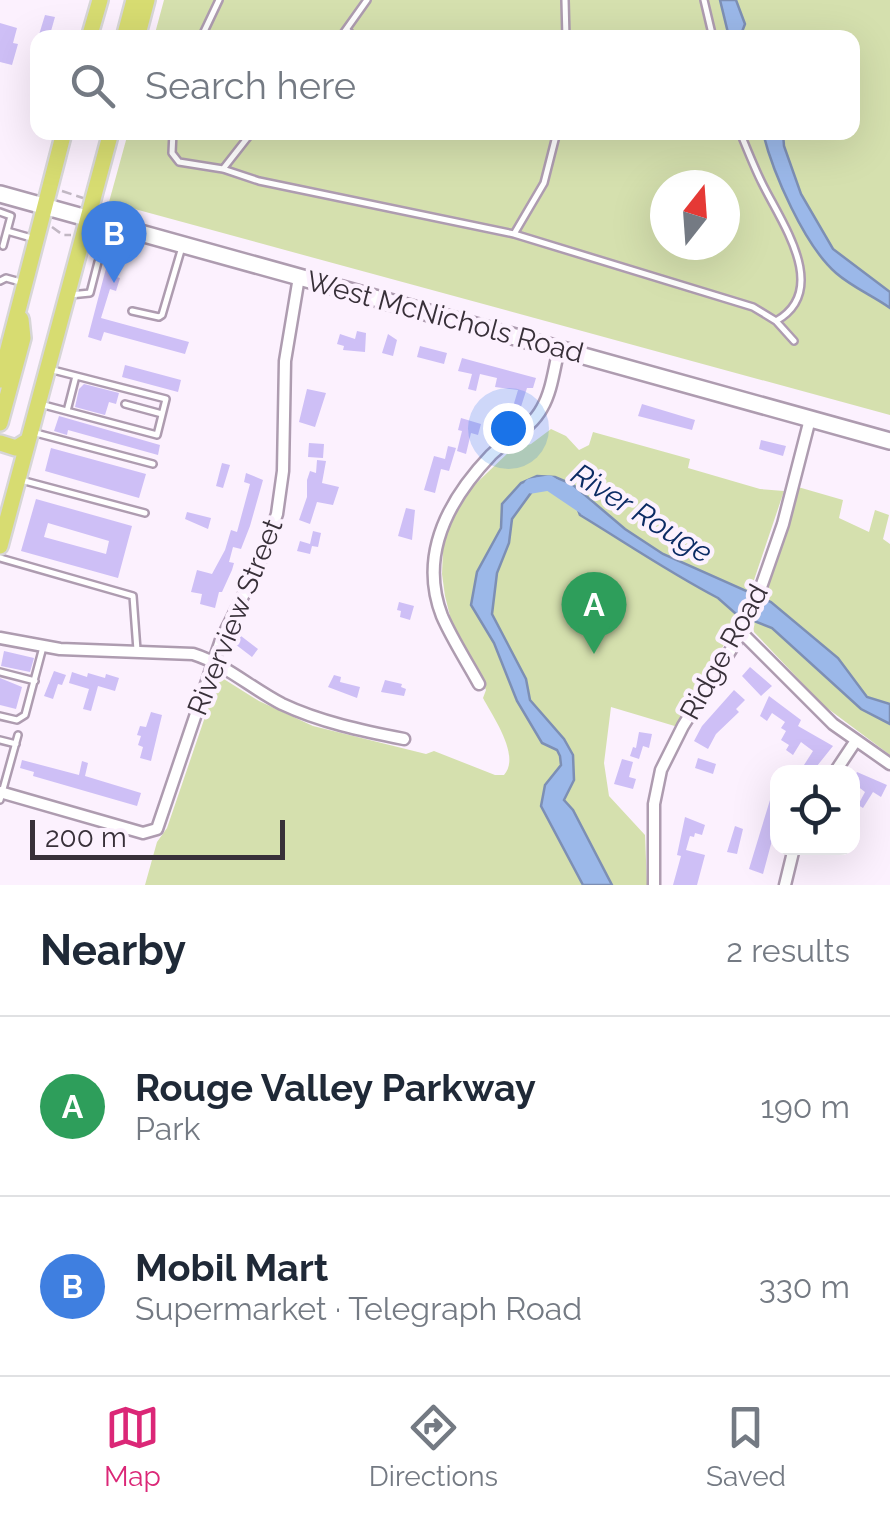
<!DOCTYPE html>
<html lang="en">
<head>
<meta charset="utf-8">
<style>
  body { margin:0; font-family:Raleway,sans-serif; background:#f2f2f3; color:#1f2937 }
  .controls { position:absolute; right:30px; bottom:30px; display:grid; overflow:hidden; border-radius:20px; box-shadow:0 10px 40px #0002 }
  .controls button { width:90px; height:90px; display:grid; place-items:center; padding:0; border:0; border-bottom:2px solid #e0e1e3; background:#fff; color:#1f2937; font:50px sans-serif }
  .compass { position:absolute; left:650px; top:170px; width:90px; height:90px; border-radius:50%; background:#fff; box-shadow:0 10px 40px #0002; rotate:17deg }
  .scale { position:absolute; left:30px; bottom:25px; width:255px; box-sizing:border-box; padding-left:10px; border:5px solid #383039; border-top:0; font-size:28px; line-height:35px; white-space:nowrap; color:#383039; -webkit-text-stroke:8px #fcf1fe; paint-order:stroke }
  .you { position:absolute; left:508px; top:428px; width:35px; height:35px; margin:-25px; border:8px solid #fff; border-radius:50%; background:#1a73e8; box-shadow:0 0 0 15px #1a73e833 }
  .badge { display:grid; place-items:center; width:65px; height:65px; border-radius:50%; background:#db2777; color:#fff; font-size:32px; font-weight:700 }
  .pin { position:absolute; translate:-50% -82px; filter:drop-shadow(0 2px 5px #0008) }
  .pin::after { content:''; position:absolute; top:52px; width:35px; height:30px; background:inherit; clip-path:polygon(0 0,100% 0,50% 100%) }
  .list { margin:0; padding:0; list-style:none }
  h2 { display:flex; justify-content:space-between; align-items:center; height:130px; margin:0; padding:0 40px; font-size:42px }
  h2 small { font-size:32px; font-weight:400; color:#747a83 }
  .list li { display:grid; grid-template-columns:65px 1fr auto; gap:30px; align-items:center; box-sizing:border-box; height:180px; padding:0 40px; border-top:2px solid #e0e1e3 }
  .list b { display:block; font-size:38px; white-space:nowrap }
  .list p { margin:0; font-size:32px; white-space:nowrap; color:#747a83 }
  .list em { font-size:32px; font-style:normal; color:#747a83 }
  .icon { flex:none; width:55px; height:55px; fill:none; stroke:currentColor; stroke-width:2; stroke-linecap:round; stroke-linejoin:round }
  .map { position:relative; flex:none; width:890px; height:885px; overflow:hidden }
  .search { position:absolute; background:#fff; box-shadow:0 10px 40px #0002; left:30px; right:30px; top:30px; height:110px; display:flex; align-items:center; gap:25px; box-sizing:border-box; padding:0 35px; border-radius:20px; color:#747a83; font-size:38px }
  .sheet { height:490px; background:#fff }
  nav { display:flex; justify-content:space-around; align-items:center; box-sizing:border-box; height:140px; border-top:2px solid #e0e1e3; background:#fff; font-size:28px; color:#747a83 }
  nav a { display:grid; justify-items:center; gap:5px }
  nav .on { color:#db2777 }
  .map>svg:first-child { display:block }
  .green { fill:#d5e0ae; fill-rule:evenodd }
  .water { fill:#9bb8e9; stroke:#7d8fb4; stroke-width:2.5 }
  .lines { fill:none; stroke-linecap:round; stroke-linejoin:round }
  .river { stroke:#9bb8e9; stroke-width:15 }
  .building { fill:#cebff6; fill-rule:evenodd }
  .lane-casing { stroke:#ae9cb0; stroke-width:10 }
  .street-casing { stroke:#ae9cb0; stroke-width:15 }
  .secondary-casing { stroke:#ae9cb0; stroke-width:20 }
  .primary-casing { stroke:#d7d6d7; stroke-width:20 }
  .path { stroke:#c1b7c3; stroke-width:2.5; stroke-dasharray:10 5; stroke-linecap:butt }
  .lane { stroke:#fff; stroke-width:5 }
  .street { stroke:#fff; stroke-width:10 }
  .secondary { stroke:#fff; stroke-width:15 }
  .primary { stroke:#d7dc71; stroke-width:15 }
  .labels { text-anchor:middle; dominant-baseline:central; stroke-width:9; stroke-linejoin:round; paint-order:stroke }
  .street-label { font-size:28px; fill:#383039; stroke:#fcf1fe }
  .water-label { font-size:30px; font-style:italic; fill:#0b2b64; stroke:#fcf1fe }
</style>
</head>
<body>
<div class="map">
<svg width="890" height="885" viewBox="0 0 890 885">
  <rect width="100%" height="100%" fill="#fcf1fe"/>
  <!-- green -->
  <path class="green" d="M164 0H890V415L109 202 128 133 852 132V38L154 37ZM665 185H725V245H665Z
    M551 429 566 436 579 450 589 445 593 432 690 459 688 468 760 489 784 491 752 586 735 625 678 727 611 707 604 763 609 796 645 835 647 885H145L157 842 167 828 219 676 259 701 313 726 426 754 434 751 495 775H504C521 756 493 717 483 698L486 690 451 620 445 596 442 574 444 526 465 494 511 450 531 444Z
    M798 487 843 500 839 518 869 532 875 510 889 515 883 539 890 544V755L823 705 754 632 753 624Z"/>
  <!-- water -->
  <path class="water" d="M720 0H736L745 24 740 37H729Z
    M763 133H783L784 146 801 194 833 249 890 292V308C873 296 852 287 836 273 804 245 773 173 763 133Z
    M537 476 555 477 572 484 625 529 663 554 771 602 838 658 867 697 890 704V724L861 709 772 628 736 614 718 598C670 573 626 543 580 515 570 489 568 480 536 486L512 519 509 543 497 573 492 614 526 679 530 700 564 739 573 755 574 780 564 800 573 810 612 885H583L541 806 545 785 561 765 560 756 557 750 542 743 517 701 494 643 471 605 477 572 501 528 502 504 521 483Z"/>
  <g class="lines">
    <!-- river -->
    <path class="river" d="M531 486 549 483 589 510"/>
  </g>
  <!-- building -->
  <path class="building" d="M45 15 55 17 49 38H38Z
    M0 23 17 28 13 43 18 44 12 65 0 62Z
    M109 257 118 260 113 276 120 278 116 291 110 289 101 318 189 342 185 354 104 332 101 341 88 337Z
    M357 331 366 333 365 352 343 350 344 346 337 344 340 334 355 339Z
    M388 334 397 340 393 356 382 353Z
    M420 346 447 353 444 364 417 357Z
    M462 358 536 378 533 388H527L519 413 512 410 518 390 495 387 497 378 480 374 476 391 468 389 472 374 458 371Z
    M125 365 181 380 178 392 122 377Z
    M84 384 119 393 116 404 109 402 105 415 75 407 79 389Z
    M307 389 326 393 315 427 299 422Z
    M642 404 695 420 692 430 638 416Z
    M59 416 160 445 158 455 68 430 67 435 54 431Z
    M461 418 481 424 478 435 471 433 466 454 457 451 462 431 458 430Z
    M761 440 786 446 783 456 759 449Z
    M309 443 324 444 323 458 308 457Z
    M448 446 456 448 449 471 441 469 435 493 424 490 434 456 445 459Z
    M51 448 146 474 139 498 45 471Z
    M317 460 326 461 322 483 339 487 333 505 317 502 310 524 299 520 307 497V480L310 471 316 473Z
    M222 463 230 465 223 488 216 486Z
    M246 473 263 480 250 526 241 549 233 547 229 562 234 563 232 570 222 592H219L215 608 200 604 202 594 191 592 197 570 212 574 225 550 231 530 237 532 250 484 244 482Z
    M36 499 132 526 118 578 21 551ZM48 523 109 541 106 554 44 537Z
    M406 508 415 510 412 540 398 536Z
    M187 512 211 518 208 529 185 519Z
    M313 531 321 533 318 547 312 546 310 554 297 551 300 541 310 544Z
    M399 602 414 606 410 620 400 617 401 611 397 610Z
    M241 636 258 649 252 657 235 644Z
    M4 651 34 658 30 672 1 666Z
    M750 667 772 686 761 696 742 676Z
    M54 671 66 675 62 685 58 684 53 699 44 696Z
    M72 672 87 677 88 673 105 678 106 674 119 678 115 691 98 686 91 711 83 709 89 689 69 683Z
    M334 675 341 677 340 682 360 687 357 698 328 687Z
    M0 678 22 687 16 709 0 705Z
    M385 680 402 684 401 687 406 689 404 696 381 692Z
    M734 690 745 700 736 709 739 712 716 734 708 749 694 741 702 726Z
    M769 696 801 720 798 726 833 746 813 771 804 765 813 751 801 742 793 755 786 750 789 745 781 740 786 731 781 728 785 722 772 713 767 721 760 716Z
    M151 712 162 715 151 761 140 758 143 747 138 745 141 736 137 735 140 726 146 727Z
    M639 732 652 734 649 748 643 746 639 759 630 756 633 747 636 748Z
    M698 758 716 764 713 774 695 768Z
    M622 759 633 762 629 777 636 779 633 789 614 784Z
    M22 760 79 775 82 761 88 763 85 776 141 793 137 806 33 776 34 772 20 768Z
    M857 772 887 785 881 797 873 792 863 808 858 805 865 792 852 782Z
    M770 800 778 802V818L763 874 749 869Z
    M685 817 705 825 702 835 695 833 694 837 690 836 686 850 705 855 697 885H673L681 856 677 855Z
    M735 826 743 829 737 854 727 852Z"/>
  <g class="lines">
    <!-- lane casing -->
    <g class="lane-casing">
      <path id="lane" d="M565 0 566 38
        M704 0 713 38
        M347 30 355 38
        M201 38 219 0
        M340 38 367 0
        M173 132 172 153 179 162 223 169 259 181 514 234 753 307 776 321 794 341
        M740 132C747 149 754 167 762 183 781 222 831 290 776 321
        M223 169 252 132
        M0 212 11 216 3 246
        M112 228 107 250 125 255 132 233
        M7 231 35 239
        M514 234 544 183 557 132
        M0 281 6 278 24 283
        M70 295 90 293 98 262 107 250
        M132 311 159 317 162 315 182 247
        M40 404 157 435 166 399 49 369
        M125 404 162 414
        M67 411 76 376
        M32 432 153 464
        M21 480 145 513
        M0 558 133 596 137 650
        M0 672 35 681
        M0 716 17 720 25 715 43 647
        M0 740 16 744
        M0 800 18 735"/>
    </g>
    <!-- street casing -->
    <g class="street-casing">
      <path id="street" d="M741 632 833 724 890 764
        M0 638 60 649 193 654C225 664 251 688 282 704 320 722 363 731 404 739
        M479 684C467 662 452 639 442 616 418 554 449 499 491 455 507 439 531 429 542 408 552 391 554 368 559 349
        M835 772 855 742
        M0 792 143 833 157 829 221 640 259 564 277 514 283 471 285 361 299 277
        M654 885V804L661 770 683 726 737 640 761 587 783 524 810 419
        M785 885 794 848"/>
    </g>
    <!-- secondary casing -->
    <g class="secondary-casing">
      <path id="secondary" d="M0 194 890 441"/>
    </g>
    <!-- primary casing -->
    <g class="primary-casing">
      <path id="primary" d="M89 38 100 0
        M124 38 134 0
        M137 38 147 0
        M0 380 64 132
        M0 423 23 338 21 319
        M0 443 16 448 27 441
        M0 546 111 132"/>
    </g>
    <!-- path -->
    <path class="path" d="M62 191 83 198
      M52 227 63 235H71"/>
    <!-- lane -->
    <use href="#lane" class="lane"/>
    <!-- street -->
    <use href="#street" class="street"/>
    <!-- secondary -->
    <use href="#secondary" class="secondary"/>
    <!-- primary -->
    <use href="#primary" class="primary"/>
  </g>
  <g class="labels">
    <!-- street labels -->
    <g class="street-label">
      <text transform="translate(445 317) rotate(15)">West McNichols Road</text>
      <text transform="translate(235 617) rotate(-68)">Riverview Street</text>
      <text transform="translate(724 652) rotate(-61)">Ridge Road</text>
    </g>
    <!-- water labels -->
    <g class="water-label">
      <text transform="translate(642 513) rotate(32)">River Rouge</text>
    </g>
  </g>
</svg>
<div class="controls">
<button><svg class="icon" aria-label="locate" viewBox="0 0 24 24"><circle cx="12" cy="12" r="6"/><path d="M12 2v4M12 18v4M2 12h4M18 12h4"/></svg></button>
</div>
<svg class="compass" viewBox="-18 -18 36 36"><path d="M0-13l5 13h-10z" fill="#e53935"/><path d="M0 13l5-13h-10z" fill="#747a83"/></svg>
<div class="scale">200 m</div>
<div class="you"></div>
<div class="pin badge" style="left:594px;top:654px;background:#2e9e5b">A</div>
<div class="pin badge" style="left:114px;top:283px;background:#3f7fe0">B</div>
<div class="search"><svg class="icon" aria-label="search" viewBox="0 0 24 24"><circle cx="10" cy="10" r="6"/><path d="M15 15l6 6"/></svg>Search here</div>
</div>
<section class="sheet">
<h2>Nearby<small>2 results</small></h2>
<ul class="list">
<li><span class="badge" style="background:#2e9e5b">A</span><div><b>Rouge Valley Parkway</b><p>Park</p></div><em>190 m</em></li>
<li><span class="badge" style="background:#3f7fe0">B</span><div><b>Mobil Mart</b><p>Supermarket · Telegraph Road</p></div><em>330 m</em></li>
</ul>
</section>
<nav>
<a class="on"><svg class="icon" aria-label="map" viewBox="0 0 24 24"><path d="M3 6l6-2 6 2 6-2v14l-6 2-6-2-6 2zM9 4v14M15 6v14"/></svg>Map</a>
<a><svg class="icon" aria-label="directions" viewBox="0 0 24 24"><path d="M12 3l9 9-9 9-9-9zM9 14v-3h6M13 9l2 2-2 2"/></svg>Directions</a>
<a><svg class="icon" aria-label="saved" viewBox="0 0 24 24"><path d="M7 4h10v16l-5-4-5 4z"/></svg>Saved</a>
</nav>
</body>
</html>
